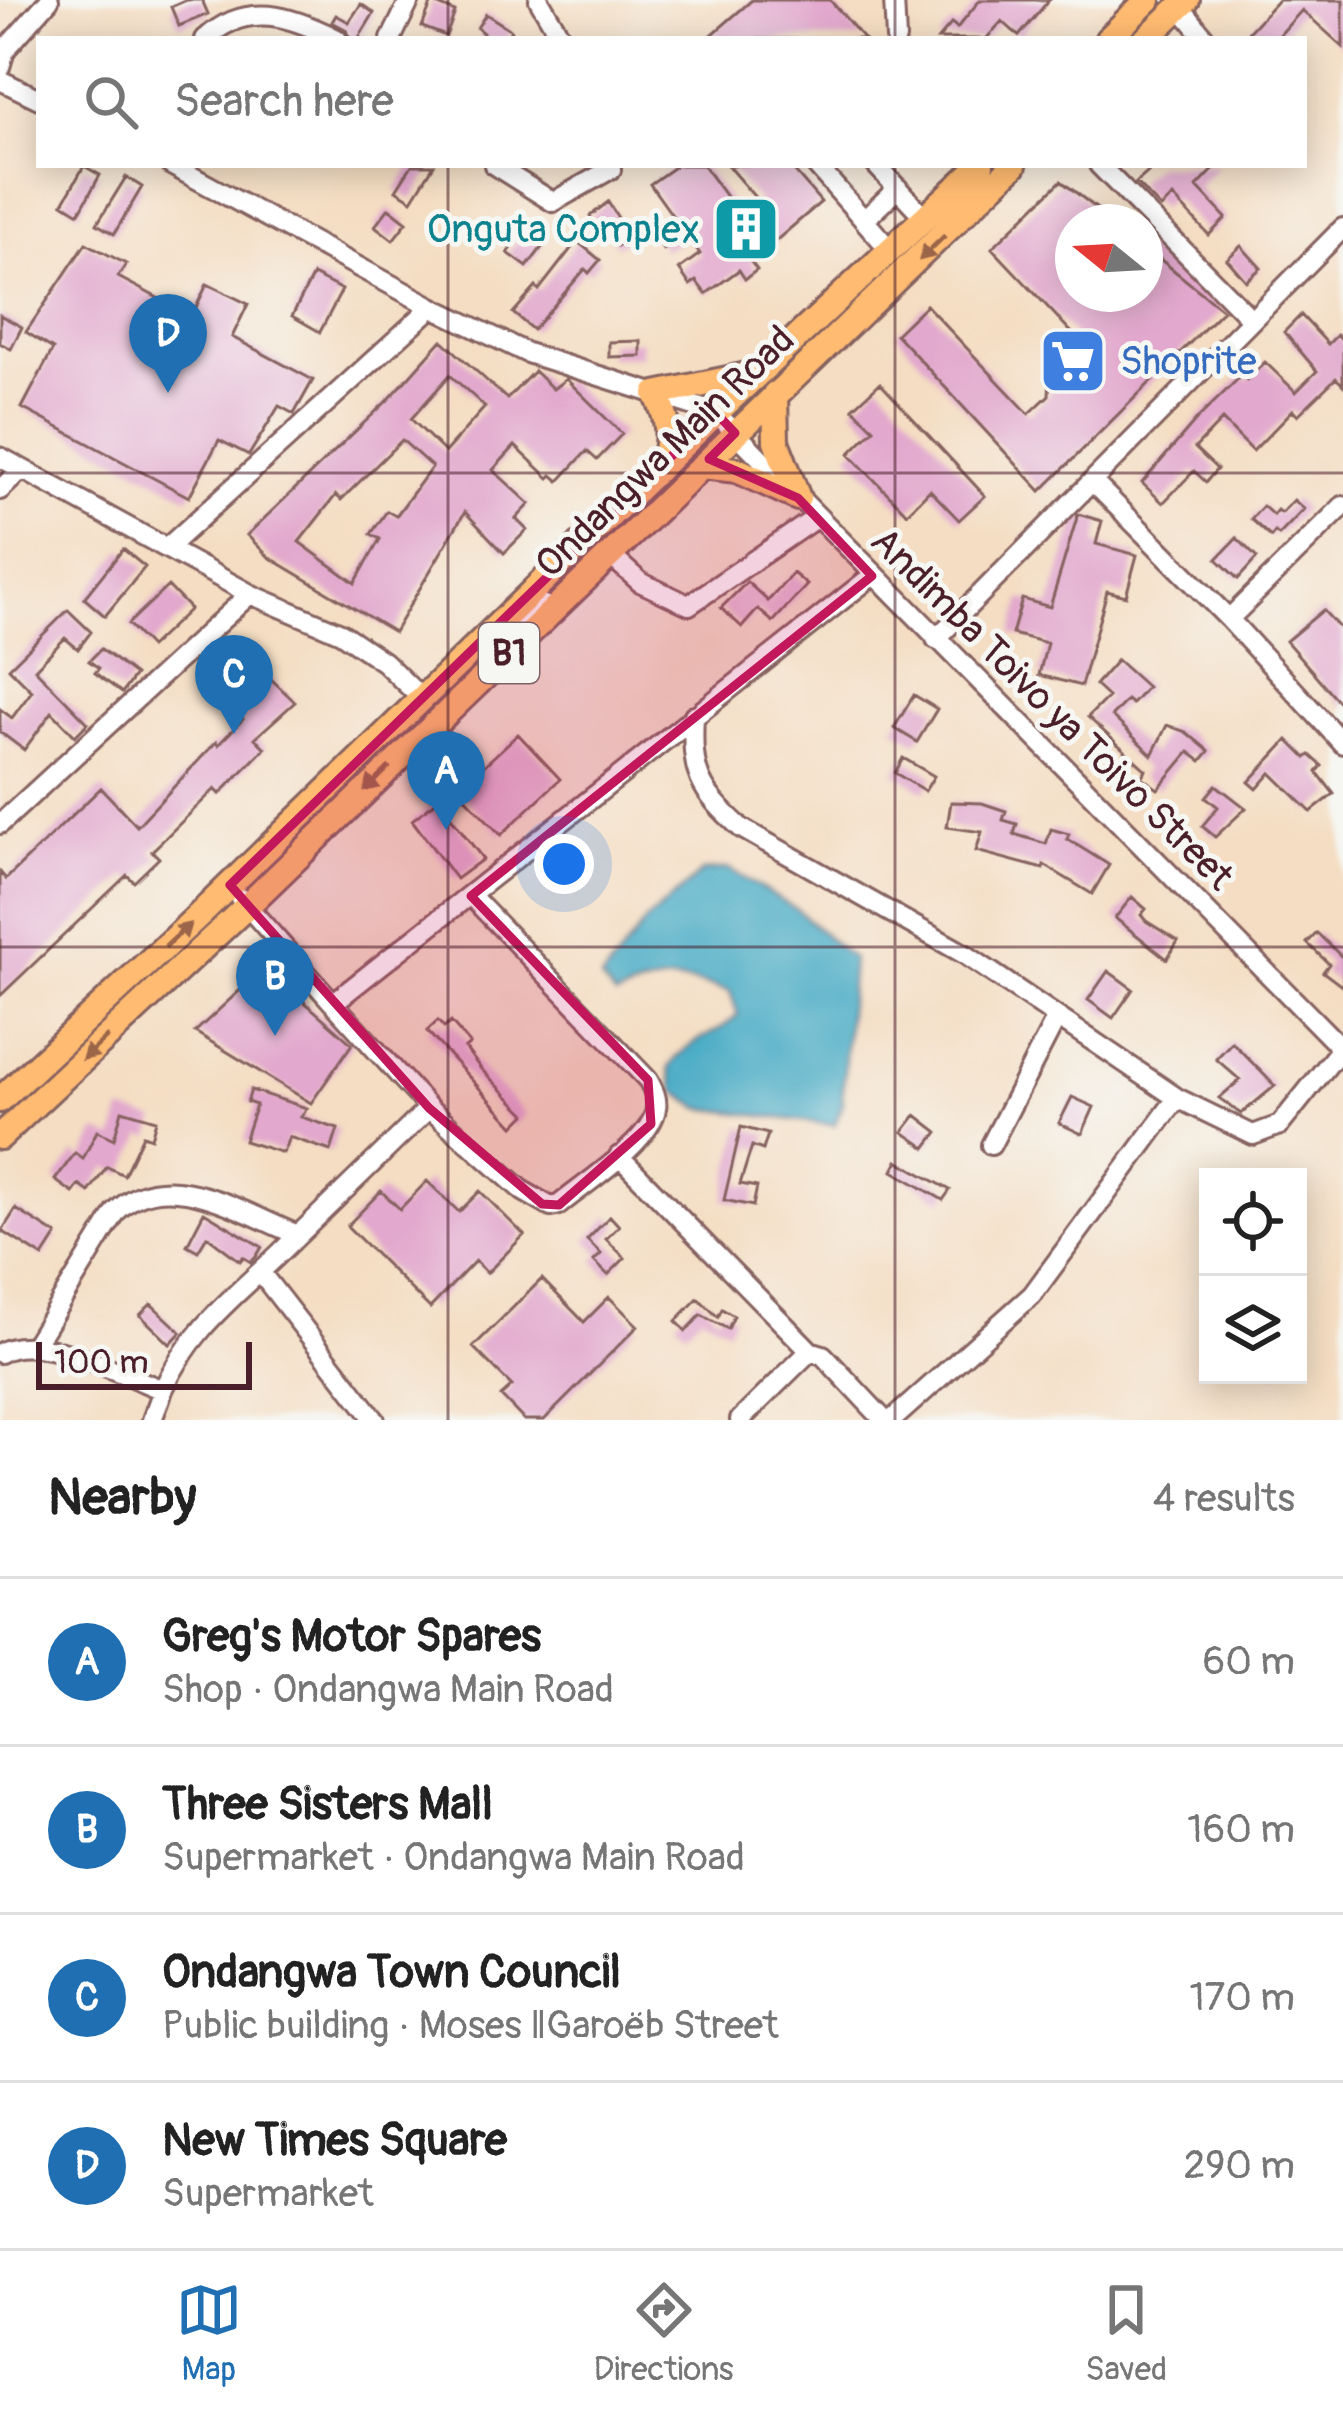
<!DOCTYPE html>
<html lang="en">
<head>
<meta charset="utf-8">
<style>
  body { margin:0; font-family:Pangolin,sans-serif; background:#f6f6f6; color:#222 }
  .controls { position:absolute; right:36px; bottom:36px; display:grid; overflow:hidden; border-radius:0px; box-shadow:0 6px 30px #0003 }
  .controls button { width:108px; height:108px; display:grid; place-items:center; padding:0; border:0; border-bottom:3px solid #e0e0e0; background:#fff; color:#222; font:60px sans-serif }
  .compass { position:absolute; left:1055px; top:204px; width:108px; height:108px; border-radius:50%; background:#fff; box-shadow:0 6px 30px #0003; rotate:288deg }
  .scale { position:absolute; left:36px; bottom:30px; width:216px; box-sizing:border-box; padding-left:12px; border:6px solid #4a1f2b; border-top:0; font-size:33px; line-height:42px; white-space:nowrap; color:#4a1f2b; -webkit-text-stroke:9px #f6f6f2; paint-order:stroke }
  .you { position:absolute; left:564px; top:864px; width:42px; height:42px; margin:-30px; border:9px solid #fff; border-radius:50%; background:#1a73e8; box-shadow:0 0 0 18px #1a73e833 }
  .badge { display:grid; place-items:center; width:78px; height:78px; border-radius:50%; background:#1f6fb2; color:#fff; font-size:39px; font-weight:700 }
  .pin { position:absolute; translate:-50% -99px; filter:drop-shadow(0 3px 6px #0008) }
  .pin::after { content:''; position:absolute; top:63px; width:42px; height:36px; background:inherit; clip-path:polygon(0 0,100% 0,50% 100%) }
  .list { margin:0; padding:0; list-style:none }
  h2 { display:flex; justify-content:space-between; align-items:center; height:156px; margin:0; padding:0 48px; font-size:51px }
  h2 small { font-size:39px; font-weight:400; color:#767676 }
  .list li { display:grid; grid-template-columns:78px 1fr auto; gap:36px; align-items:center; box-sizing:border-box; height:168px; padding:0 48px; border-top:3px solid #e0e0e0 }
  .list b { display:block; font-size:45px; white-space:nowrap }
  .list p { margin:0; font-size:39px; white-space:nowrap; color:#767676 }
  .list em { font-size:39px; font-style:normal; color:#767676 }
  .icon { flex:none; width:66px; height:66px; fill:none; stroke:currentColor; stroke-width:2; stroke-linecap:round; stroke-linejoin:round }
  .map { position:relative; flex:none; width:1343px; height:1420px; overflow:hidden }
  .search { position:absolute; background:#fff; box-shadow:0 6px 30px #0003; left:36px; right:36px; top:36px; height:132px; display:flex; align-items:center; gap:30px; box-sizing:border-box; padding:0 42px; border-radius:0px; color:#767676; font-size:45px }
  .sheet { height:828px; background:#fff }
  nav { display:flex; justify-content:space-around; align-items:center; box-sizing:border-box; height:168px; border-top:3px solid #e0e0e0; background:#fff; font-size:33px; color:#767676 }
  nav a { display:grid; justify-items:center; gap:6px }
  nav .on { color:#1f6fb2 }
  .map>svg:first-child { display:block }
  .water { fill:#46aac5; stroke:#486478; stroke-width:3 }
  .building { fill:#e2a8cd; fill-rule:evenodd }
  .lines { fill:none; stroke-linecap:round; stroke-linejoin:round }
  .minor-casing { stroke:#866260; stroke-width:24 }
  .major-casing { stroke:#866260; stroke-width:30 }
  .minor { stroke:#fff; stroke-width:18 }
  .major { stroke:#ffbb71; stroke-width:24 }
  .oneway { fill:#9b654a }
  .marked { fill:#c2185b; fill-opacity:0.2; stroke:#c2185b; stroke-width:9; stroke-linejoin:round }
  .grid { fill:none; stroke:#4a1f2b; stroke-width:3; stroke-opacity:0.55 }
  .labels { text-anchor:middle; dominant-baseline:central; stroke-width:10; stroke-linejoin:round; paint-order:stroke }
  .shield { fill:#f6f6f2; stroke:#7e6067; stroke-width:3 }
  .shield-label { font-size:36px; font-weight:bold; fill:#4a1f2b }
  .culture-label { font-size:39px; fill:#0d838f; stroke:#f6f6f2; text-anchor:end }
  .shop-label { font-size:39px; fill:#366cbe; stroke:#f6f6f2; text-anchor:start }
  .street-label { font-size:39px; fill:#4a1f2b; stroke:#f6f6f2 }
</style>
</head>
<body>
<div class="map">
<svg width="1343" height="1420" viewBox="0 0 1343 1420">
  <rect width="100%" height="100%" fill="#f6f6f2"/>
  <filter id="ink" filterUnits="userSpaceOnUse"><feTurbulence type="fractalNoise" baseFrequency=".00833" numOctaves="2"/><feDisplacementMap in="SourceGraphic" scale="24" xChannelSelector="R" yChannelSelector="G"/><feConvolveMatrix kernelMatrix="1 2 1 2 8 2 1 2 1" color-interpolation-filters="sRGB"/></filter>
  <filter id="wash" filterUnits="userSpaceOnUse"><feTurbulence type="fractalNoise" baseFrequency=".004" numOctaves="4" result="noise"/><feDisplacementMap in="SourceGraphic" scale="48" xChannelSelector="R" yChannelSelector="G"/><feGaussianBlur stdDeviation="2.7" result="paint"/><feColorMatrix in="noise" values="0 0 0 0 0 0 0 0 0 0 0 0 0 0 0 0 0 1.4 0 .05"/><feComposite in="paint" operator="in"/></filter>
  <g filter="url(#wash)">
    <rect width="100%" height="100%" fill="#f4ddc2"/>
    <!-- water -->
    <path class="water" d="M729 869 797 910 852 959 842 1103 835 1125 700 1108 675 1091 669 1068C692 1034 712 1040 738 1015L730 992C684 976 659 977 616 997L601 980 647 920 703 871Z"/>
    <g id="blocks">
      <!-- building -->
      <path class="building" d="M187 0H202L208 14 179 26 171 7Z
        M752 0H830L864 39H707Z
        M980 0H1049L1019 36 1002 21 986 39H938L952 23 957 28Z
        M1278 0H1343V47L1302 10 1276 39H1242Z
        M432 2 455 12 446 36 422 27Z
        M361 4 374 13 358 39H350L347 30 332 22 336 15 349 22Z
        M486 14 511 30 506 39H479L483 33 477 28Z
        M412 165H434L412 200 396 190Z
        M677 165H703L740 216 759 202 727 165H789L821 202 751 262 757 270 745 279 739 270 706 294 696 281 690 285 679 269 700 254 688 237 663 250 657 237 679 225 650 184Z
        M1156 165H1218L1197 187 1226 218 1209 235 1173 197 1161 208 1136 183Z
        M84 166 100 175 79 213 63 203Z
        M126 177 142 187 114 234 97 224Z
        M1061 181 1114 222H1073V294H1145V247L1223 310 1041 491 896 334 926 305 1029 414 1049 395 1051 357 1074 335 992 248Z
        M608 202 630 237 617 246 603 225 599 228 590 216Z
        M389 208 407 222 393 240 375 226Z
        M532 220 546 229 538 242 543 246 527 267 508 253Z
        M577 241 600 260 589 273 585 269 533 330 513 313 536 287 539 290Z
        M86 243 126 264 118 277 192 316 207 284 248 304 232 337 313 380 294 414 279 406 249 455 219 440 189 497 22 408 53 349 26 332Z
        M1241 246 1261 268 1246 281 1227 259Z
        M313 275 342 290 320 332 292 316Z
        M0 315 22 327 11 349 0 343Z
        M1301 315 1328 344 1337 335 1343 341V385L1336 378 1298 415 1293 410 1253 451 1222 420 1195 448 1217 469 1206 482 1194 471 1163 503 1142 483 1198 418 1242 375 1247 380 1265 362 1296 392 1317 371 1284 332Z
        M442 340 507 399 534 371 553 389 566 379 622 434 597 460 587 451 559 481 552 475 549 478 515 446 493 470 530 504 516 519 527 530 504 553 465 512 394 632 269 557 247 535 391 397ZM450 375 485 407 445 452 411 419ZM402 440 432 467 396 516 387 511 371 534 380 539 355 583 299 542 336 495 341 500Z
        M641 341V356L609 357V342Z
        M880 383 985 496 959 520 930 490 907 513 849 454 874 429 853 408Z
        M1294 500 1304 509 1279 535 1275 532 1271 537 1251 519 1263 506 1273 515 1277 510 1281 513Z
        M1078 514 1102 521 1096 544 1137 555 1126 596 1107 591 1081 686 1039 675 1047 643 1012 634 1022 599 1050 607Z
        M1237 538 1257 558 1238 579 1217 559Z
        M123 549 145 567 105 616 84 598Z
        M793 573 807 585 773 622 758 609 742 627 721 608 747 582 768 601Z
        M168 586 190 609 150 647 128 624Z
        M68 610 91 632 78 649 65 638 35 669 88 723 75 736 52 712 24 750 0 732V709L12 718 32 691 9 668Z
        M1323 610 1343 632V707L1286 641Z
        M101 649 135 675 122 693 95 673 99 668 89 661Z
        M1117 660 1147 687 1132 704 1127 700 1112 716 1152 755 1167 725 1186 732 1209 751 1201 761 1189 752 1158 789 1141 777 1146 770 1088 717 1108 697 1095 685Z
        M270 678 295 702 255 738 265 748 220 794 215 789 152 851 159 858 134 882 127 875 0 996V872L6 879 101 788 137 826 216 742 218 745 243 719 233 709Z
        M914 695 937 709 917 742 894 728Z
        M518 734 560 779 501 835 458 790Z
        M1288 740 1306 758 1310 755 1322 766 1317 772 1334 794 1311 812 1271 773 1257 789 1249 782Z
        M903 758 934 776 925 791 895 773Z
        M1216 785 1246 808 1215 837 1202 826 1218 807 1206 797Z
        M438 800 483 859 456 879 412 820Z
        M951 802 982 803 1006 811 1003 820 1017 824 1014 834 1046 844 1051 829 1069 834 1067 839 1109 865 1092 894 1044 865 1043 869 976 851 982 832 947 827Z
        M1132 897 1146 909 1141 915 1146 921 1178 941 1167 959 1115 918Z
        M1317 933 1343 958V987L1323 972 1329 964 1307 943Z
        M265 967 352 1044 311 1103 195 1032Z
        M1108 971 1133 989 1113 1018 1088 1000Z
        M438 1021 444 1028 451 1022 470 1044 465 1048 481 1069 526 1114 514 1126 427 1031Z
        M1232 1042 1275 1086 1241 1114 1219 1098 1240 1080 1216 1059Z
        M251 1090 307 1108 301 1117 338 1129 331 1151 289 1137 283 1153 244 1141 256 1105 247 1102Z
        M1072 1097 1094 1107 1082 1134 1059 1123Z
        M122 1110 156 1120 151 1138 143 1135 124 1175 107 1167 89 1192 79 1185 73 1193 55 1180 75 1153 83 1159 97 1131 114 1139Z
        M916 1115 938 1132 926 1148 903 1132Z
        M741 1127 768 1134 763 1150 752 1146 740 1184 757 1187 753 1206 724 1200Z
        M898 1161 950 1190 943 1200 893 1171Z
        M427 1181 459 1212 480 1191 524 1235 487 1273 475 1261 430 1308 347 1226 381 1191 400 1209Z
        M16 1209 57 1235 43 1257 2 1231Z
        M204 1212 262 1247 256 1257 251 1262 243 1257 240 1261 207 1236 198 1251 187 1245Z
        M610 1216 619 1226 606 1239 625 1258 608 1275 594 1261 601 1254 587 1240Z
        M542 1279 584 1322 609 1297 638 1326 544 1420H524L501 1396 512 1386 473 1347Z
        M698 1298 718 1317 722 1309 734 1316 728 1329 701 1315 686 1331 676 1321Z
        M151 1304 181 1332 170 1344 140 1315Z"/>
    </g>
  </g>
  <g filter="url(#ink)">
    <use href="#blocks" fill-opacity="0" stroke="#866260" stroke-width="3"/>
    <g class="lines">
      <!-- minor casing -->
      <g class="minor-casing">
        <path id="minor" d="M539 0 562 39
          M894 0 896 39
          M1180 7 1206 39
          M205 39C247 0 291 16 337 39
          M391 39 410 0
          M0 67 5 50 49 0
          M0 80 39 99
          M171 165 432 307 527 353 716 413 1343 1050
          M494 165 553 202 611 169 610 165
          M816 165 890 250
          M876 165 926 219
          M1099 165 1250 318
          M864 220 898 188
          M0 457 250 594 341 633 384 662 422 699 430 693
          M1093 482 1229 619 1343 744
          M0 490 22 469
          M168 547 432 307
          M604 560 610 555 640 582 689 605 817 517
          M1229 619 1343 506
          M936 639 1343 228
          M485 651 544 605
          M694 715C691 774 698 789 741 828L966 955 1177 1098 1253 1135 1280 1125 1343 1046
          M0 824 250 594
          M240 898 333 1003 872 576
          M333 1003 429 1108
          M991 1145 1057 1017
          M619 1156 810 1351 823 1355 884 1420
          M260 1272 375 1420
          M33 1347 116 1212C165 1161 244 1214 298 1235
          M0 1353C36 1330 126 1376 163 1390L152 1420
          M163 1390C191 1327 235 1297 282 1251 331 1203 380 1156 429 1108L523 1191 551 1207 559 1205C584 1184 653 1140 656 1108 658 1098 653 1089 648 1080L471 896
          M740 1420 810 1351
          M892 1420 1032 1295 1177 1098"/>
      </g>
      <!-- major casing -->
      <g class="major-casing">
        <path id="major" d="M1108 39 1148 0
          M1146 39 1187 0
          M775 394 776 441 798 498
          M663 463C671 437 668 417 656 394L757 373
          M702 466 737 470 798 498
          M0 1100 198 916 716 413 981 165
          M0 1137 247 906 1014 165"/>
      </g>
      <!-- minor -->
      <use href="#minor" class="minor"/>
      <!-- major -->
      <use href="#major" class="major"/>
    </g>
    <!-- one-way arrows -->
    <defs><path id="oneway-solid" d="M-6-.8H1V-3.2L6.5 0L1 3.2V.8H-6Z" transform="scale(3)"/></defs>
    <g class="oneway">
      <use href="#oneway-solid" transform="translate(932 248) rotate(136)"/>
      <use href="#oneway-solid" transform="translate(377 779) rotate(136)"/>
      <use href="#oneway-solid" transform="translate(178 935) rotate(-43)"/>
      <use href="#oneway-solid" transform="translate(95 1048) rotate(137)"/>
    </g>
  </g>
  <!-- marked area -->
  <path class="marked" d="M716 413 735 433 709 459 798 498 872 576 471 896 648 1080 651 1124 559 1205 542 1204 429 1108 230 885Z"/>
  <!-- grid -->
  <path class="grid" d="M448 0V39M895 0V39M448 165V1420M895 165V1420M0 473H1343M0 947H1343"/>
  <!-- icons -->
  <defs>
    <g id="building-square" transform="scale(3.45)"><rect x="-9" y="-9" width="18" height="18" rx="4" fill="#0f9aa8" stroke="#f6f6f2"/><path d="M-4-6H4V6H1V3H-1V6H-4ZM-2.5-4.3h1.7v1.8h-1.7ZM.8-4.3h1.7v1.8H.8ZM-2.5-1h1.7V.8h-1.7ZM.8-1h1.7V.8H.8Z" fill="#fff"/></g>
    <g id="supermarket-square" transform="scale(3.45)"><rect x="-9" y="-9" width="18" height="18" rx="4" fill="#3f7fe0" stroke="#f6f6f2"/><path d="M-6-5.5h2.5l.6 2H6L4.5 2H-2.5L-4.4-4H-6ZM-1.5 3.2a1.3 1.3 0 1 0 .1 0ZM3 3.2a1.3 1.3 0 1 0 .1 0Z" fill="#fff"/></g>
  </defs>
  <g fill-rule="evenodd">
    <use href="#building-square" x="746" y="229"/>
    <use href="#supermarket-square" x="1073" y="361"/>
  </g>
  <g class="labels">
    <!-- shield labels -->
    <rect class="shield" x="479" y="623" width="60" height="60" rx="9"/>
    <g class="shield-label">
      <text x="509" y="653">B1</text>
    </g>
    <!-- culture labels -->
    <g class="culture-label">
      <text x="700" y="229">Onguta Complex</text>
    </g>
    <!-- shop labels -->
    <g class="shop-label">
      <text x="1120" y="361">Shoprite</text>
    </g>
    <!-- street labels -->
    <g class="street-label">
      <text transform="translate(665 452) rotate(-44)">Ondangwa Main Road</text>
      <text transform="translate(1052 709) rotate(45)">Andimba Toivo ya Toivo Street</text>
    </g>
  </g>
</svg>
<div class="controls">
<button><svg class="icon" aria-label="locate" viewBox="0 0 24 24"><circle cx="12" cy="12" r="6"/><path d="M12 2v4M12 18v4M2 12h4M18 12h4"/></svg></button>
<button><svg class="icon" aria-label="layers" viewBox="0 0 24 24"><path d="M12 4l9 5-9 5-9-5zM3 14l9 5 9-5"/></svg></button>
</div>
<svg class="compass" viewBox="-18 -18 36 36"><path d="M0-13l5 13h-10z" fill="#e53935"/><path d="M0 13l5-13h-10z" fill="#767676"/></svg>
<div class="scale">100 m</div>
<div class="you"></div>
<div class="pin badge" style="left:446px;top:830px">A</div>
<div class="pin badge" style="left:275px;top:1036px">B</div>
<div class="pin badge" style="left:234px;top:734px">C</div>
<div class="pin badge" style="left:168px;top:393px">D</div>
<div class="search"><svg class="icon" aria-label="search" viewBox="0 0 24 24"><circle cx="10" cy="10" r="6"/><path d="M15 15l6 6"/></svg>Search here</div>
</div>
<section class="sheet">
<h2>Nearby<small>4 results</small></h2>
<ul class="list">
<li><span class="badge">A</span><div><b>Greg's Motor Spares</b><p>Shop · Ondangwa Main Road</p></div><em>60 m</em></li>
<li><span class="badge">B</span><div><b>Three Sisters Mall</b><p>Supermarket · Ondangwa Main Road</p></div><em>160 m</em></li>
<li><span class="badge">C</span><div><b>Ondangwa Town Council</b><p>Public building · Moses ǁGaroëb Street</p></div><em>170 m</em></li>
<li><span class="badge">D</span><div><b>New Times Square</b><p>Supermarket</p></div><em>290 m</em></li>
</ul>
</section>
<nav>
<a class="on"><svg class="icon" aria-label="map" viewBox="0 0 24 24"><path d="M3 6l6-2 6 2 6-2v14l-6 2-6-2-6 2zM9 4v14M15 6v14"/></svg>Map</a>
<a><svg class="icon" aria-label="directions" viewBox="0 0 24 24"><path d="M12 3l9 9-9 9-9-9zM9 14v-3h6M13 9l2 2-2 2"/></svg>Directions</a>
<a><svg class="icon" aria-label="saved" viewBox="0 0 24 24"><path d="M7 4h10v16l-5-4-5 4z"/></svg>Saved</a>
</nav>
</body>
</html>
